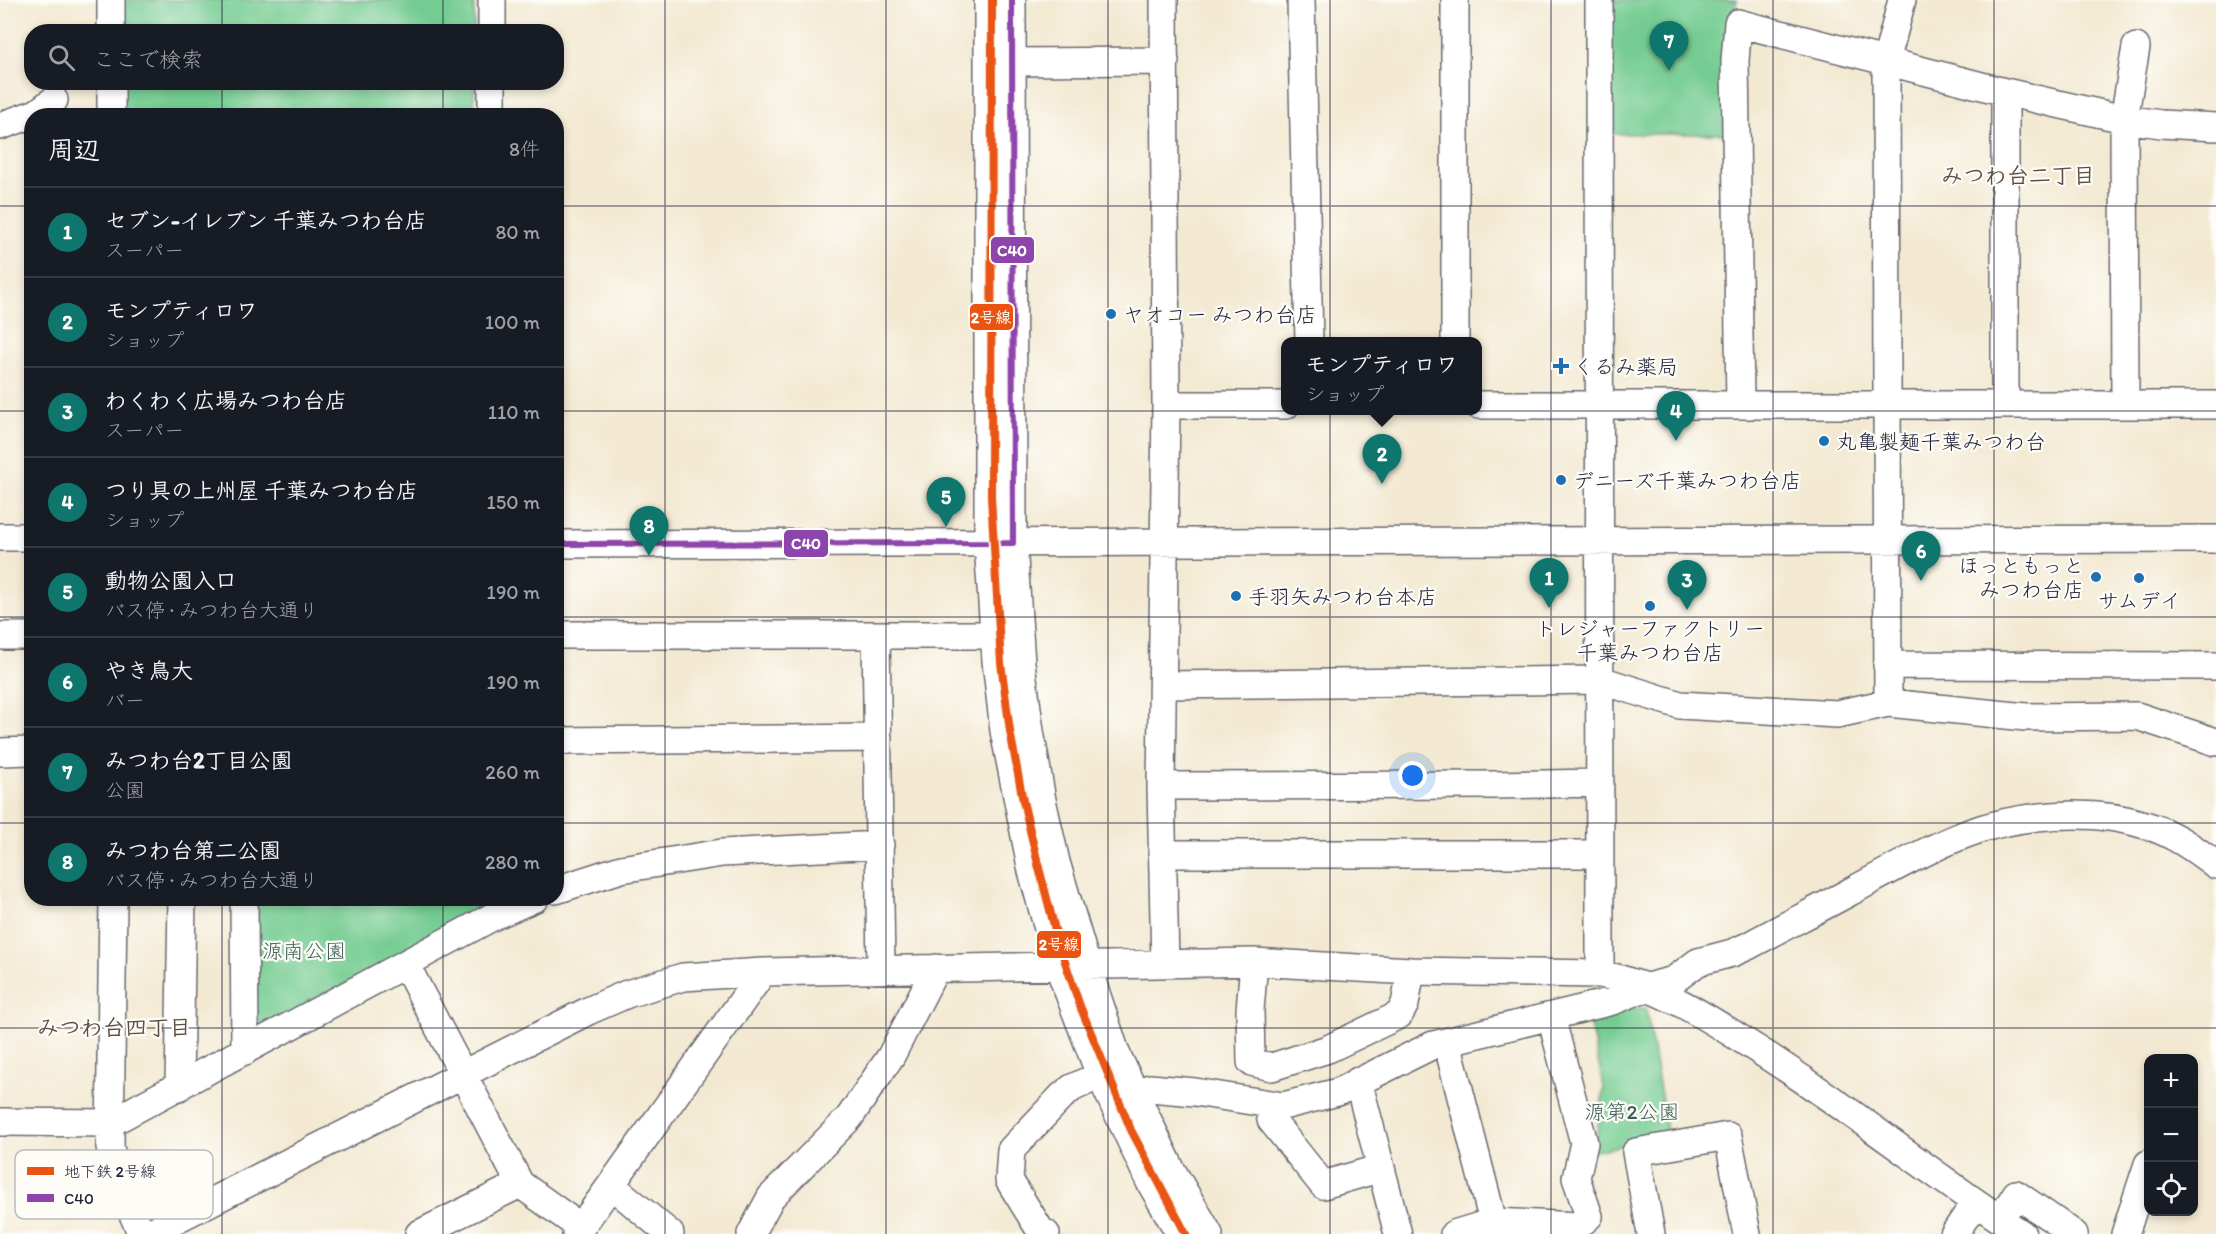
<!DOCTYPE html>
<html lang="ja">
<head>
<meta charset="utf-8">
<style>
  body { margin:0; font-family:Itim,"Klee One",sans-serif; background:#20242c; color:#f1f3f6 }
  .controls { position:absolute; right:18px; bottom:18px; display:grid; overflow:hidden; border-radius:12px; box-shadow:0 3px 9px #0003 }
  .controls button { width:54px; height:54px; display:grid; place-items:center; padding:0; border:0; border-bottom:2px solid #363941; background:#171b24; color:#f1f3f6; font:30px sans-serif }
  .you { position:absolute; left:1413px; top:776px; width:21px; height:21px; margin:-15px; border:4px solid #fff; border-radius:50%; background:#1a73e8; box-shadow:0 0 0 9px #1a73e833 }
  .badge { display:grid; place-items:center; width:39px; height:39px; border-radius:50%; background:#0f766e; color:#fff; font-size:20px; font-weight:700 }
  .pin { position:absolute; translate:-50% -50px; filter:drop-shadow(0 2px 3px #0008) }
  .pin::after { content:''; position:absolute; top:32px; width:21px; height:18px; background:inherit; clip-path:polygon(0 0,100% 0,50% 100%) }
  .popup { position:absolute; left:1281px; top:337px; width:201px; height:78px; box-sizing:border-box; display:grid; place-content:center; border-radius:12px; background:#171b24; filter:drop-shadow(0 2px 4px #0005); font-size:20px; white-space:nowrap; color:#9ea1a6 }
  .popup b { font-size:22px; color:#f1f3f6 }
  .popup::after { content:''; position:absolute; left:50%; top:100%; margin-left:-12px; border:12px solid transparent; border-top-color:#171b24 }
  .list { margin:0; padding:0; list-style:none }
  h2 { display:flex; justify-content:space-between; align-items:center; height:78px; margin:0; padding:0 24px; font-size:26px }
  h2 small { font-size:20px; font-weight:400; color:#9ea1a6 }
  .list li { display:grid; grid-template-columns:39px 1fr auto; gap:18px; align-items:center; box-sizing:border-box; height:90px; padding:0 24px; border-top:2px solid #363941 }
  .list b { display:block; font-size:22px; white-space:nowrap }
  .list p { margin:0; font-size:20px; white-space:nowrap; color:#9ea1a6 }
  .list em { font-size:20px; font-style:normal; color:#9ea1a6 }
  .icon { flex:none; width:33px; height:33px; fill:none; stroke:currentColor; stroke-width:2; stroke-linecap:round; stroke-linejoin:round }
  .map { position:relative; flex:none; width:2216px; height:1234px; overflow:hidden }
  .search { position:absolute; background:#171b24; box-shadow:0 3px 9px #0003; left:24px; top:24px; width:540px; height:66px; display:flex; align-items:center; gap:15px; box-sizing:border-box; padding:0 21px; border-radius:24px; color:#9ea1a6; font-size:22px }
  .panel { position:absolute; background:#171b24; box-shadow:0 3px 9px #0003; left:24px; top:108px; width:540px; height:798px; border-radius:24px }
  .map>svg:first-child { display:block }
  .green { fill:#75cc92; stroke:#4c7766; stroke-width:1.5 }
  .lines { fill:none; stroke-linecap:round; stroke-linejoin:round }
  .minor-casing { stroke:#6b6870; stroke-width:30 }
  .minor { stroke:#fff; stroke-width:27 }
  .bus-1-casing { stroke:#fdfcf7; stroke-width:10 }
  .bus-1 { stroke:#8e44ad; stroke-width:6 }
  .metro-1-casing { stroke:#fdfcf7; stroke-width:12 }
  .metro-1 { stroke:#ea5413; stroke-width:8 }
  .grid { fill:none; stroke:#22223b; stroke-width:1.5; stroke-opacity:0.55 }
  .poi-dot { fill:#1f6fb2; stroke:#fdfcf7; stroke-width:2 }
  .labels { text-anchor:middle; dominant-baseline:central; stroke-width:4.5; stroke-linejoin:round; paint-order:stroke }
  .poi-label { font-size:21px; fill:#22223b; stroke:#fdfcf7; text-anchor:start }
  .park-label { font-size:21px; fill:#3f5e59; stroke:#fdfcf7 }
  .neighbourhood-label { font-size:22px; font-weight:bold; fill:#5e4c47; stroke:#fdfcf7 }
  .key { fill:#fdfcf7; stroke:#bbbbbf; stroke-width:1.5 }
  .key-label { font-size:16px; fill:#22223b }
  .line-badge { stroke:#fdfcf7; stroke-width:2 }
  .badge-label { font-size:16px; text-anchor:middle; font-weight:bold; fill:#fff }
</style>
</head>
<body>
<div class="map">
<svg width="2216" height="1234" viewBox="0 0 2216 1234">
  <rect width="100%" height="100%" fill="#fdfcf7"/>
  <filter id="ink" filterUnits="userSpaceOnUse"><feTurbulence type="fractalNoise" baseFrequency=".0167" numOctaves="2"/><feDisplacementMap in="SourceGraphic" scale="12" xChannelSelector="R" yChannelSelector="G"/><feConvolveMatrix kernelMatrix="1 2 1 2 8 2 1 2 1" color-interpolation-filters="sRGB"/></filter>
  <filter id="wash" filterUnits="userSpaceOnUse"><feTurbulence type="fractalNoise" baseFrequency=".008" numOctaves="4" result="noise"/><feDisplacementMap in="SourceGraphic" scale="24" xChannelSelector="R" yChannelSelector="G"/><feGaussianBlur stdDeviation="1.35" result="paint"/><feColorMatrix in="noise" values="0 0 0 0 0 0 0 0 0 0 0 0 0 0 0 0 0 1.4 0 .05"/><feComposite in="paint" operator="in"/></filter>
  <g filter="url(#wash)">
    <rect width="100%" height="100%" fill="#f3e9d2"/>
    <!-- green -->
    <path class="green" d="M117 0H474V31H117Z
      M1606 0H1737L1733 15 1724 134H1612Z
      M118 83H474V115H119Z
      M254 899H488L489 910 253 1034Z
      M1610 1008H1646L1668 1137 1594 1151 1604 1087 1587 1012Z"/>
  </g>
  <g filter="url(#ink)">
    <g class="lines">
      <!-- minor casing -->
      <g class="minor-casing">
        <path id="minor" d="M492 0V32
          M988 0V543L996 661 1004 731 1032 871 1058 965 1100 1075 1150 1182 1180 1234
          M1012 0 1013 543 1021 663 1030 731 1042 800 1056 862 1087 966 1116 1053 1171 1169 1209 1234
          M1164 0 1166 405 1161 786 1165 964
          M1301 0 1309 342
          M1599 0 1600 974
          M111 32V0
          M1012 62 1165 61
          M492 82V116
          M2005 92V404
          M111 116V82
          M0 126 37 113 54 100
          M1455 342V0
          M1740 404 1735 61 1738 23 2005 92 2124 119 2161 124 2216 127
          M2125 404 2124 119 2136 47
          M1166 405H1286
          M1478 405H2216
          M0 537H32
          M556 544 2216 539
          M556 635H995
          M0 636H32
          M876 636 881 969
          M1887 665 2216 666
          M1163 685 1600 680 1680 705 1837 714 1888 703 2026 717 2137 716 2216 742
          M1888 703 1886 62 1902 0
          M556 741 878 738
          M0 752 32 751
          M1161 786 1494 785 1600 783
          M1162 854H1600
          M556 890 621 869 722 853 880 845
          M113 898 110 1147 117 1180 142 1234
          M244 898 245 1051
          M1254 962 1250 1010 1251 1062 1272 1067 1328 1049 1399 1015 1405 1004 1411 971
          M406 965 520 1184 580 1227
          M1447 1042 1493 1222
          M179 1087 182 898
          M1135 1093 1150 1088 1195 1092 1283 1106 1338 1092 1433 1045 1613 1001 1647 987 1674 980 1698 962 1732 953 1748 946C1781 928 1815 911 1848 893 1887 872 1925 850 1966 834 2018 814 2092 808 2145 825 2171 832 2195 849 2216 865
          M1268 1104 1271 1120 1323 1185 1381 1168 1358 1081
          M0 1122 110 1123 494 916 535 898
          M1381 1168 1398 1234
          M611 1185 670 1234
          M2000 1219 2016 1194 2074 1234
          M147 1234 588 1011 627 994 683 977 763 972 1254 962 1411 971 1600 974C1662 986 1711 1020 1763 1053 1852 1110 1934 1176 2022 1234
          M419 1234 520 1184
          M576 1234 763 972
          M751 1234 771 1197 849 1118 891 1056 936 968
          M1046 1234 1040 1230 1009 1180 1011 1150 1062 1096 1072 1088 1100 1075
          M1454 1234 1493 1222 1578 1226 1589 1216 1576 1178 1584 1143 1551 1017
          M1651 1234 1636 1152 1728 1136 1747 1234
          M1954 1234 1975 1203
          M2125 1234 2148 1164"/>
      </g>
      <!-- minor -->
      <use href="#minor" class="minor"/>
      <!-- bus-1 casing -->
      <g class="bus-1-casing">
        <path id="bus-1" d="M556 544 1013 543 1012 0"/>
      </g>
      <!-- bus-1 -->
      <use href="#bus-1" class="bus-1"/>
      <!-- metro-1 casing -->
      <g class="metro-1-casing">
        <path id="metro-1" d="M992 0 991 497 1001 663 1010 731 1023 801 1039 868 1058 941 1080 1006 1131 1130 1186 1234"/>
      </g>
      <!-- metro-1 -->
      <use href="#metro-1" class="metro-1"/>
    </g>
  </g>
  <!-- grid -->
  <path class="grid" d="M222 0V32M443 0V32M665 0V1234M886 0V1234M1108 0V1234M1330 0V1234M1551 0V1234M1773 0V1234M1994 0V1234M222 82V116M443 82V116M0 206H32M556 206H2216M0 411H32M556 411H2216M0 617H32M556 617H2216M0 823H32M556 823H2216M222 898V1234M443 898V1234M0 1028H2216"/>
  <!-- markers -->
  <g class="poi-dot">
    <circle cx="1111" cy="314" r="6"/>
    <path d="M1558 357h6v6h6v6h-6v6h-6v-6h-6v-6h6z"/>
    <circle cx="1824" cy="441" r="6"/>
    <circle cx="1561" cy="480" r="6"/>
    <circle cx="2096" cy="577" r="6"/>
    <circle cx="2139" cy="578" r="6"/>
    <circle cx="1236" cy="596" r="6"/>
    <circle cx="1650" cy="606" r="6"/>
  </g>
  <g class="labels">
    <!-- poi labels -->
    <g class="poi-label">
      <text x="1123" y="314">ヤオコー みつわ台店</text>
      <text x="1573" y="366">くるみ薬局</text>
      <text x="1836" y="441">丸亀製麺千葉みつわ台</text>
      <text x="1573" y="480">デニーズ千葉みつわ台店</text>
      <text x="2084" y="565" text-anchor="end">ほっともっと<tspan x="2084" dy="24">みつわ台店</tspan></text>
      <text x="1248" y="596">手羽矢みつわ台本店</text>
      <text x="2139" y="600" text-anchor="middle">サムデイ</text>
      <text x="1650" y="628" text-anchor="middle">トレジャーファクトリー<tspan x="1650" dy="24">千葉みつわ台店</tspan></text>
    </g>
    <!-- park labels -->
    <g class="park-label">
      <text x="304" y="950">源南公園</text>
      <text x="1632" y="1111">源第2公園</text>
    </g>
    <!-- neighbourhood labels -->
    <g class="neighbourhood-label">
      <text x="2018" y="175">みつわ台二丁目</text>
      <text x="114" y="1027">みつわ台四丁目</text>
    </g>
  </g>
  <!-- legend -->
  <rect x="15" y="1150" width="198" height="69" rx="9" class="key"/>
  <rect x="27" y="1167" width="27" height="8" fill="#ea5413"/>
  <rect x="27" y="1194" width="27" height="8" fill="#8e44ad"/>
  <g class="key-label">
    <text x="64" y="1177">地下鉄 2号線</text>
    <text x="64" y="1204">C40</text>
  </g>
  <g class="line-badge">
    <rect x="990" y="236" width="45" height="28" rx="6" fill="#8e44ad"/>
    <rect x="969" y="303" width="45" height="28" rx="6" fill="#ea5413"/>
    <rect x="783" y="529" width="46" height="29" rx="6" fill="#8e44ad"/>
    <rect x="1036" y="930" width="46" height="29" rx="6" fill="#ea5413"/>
  </g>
  <g class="badge-label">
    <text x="1012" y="256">C40</text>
    <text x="991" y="323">2号線</text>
    <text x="806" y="549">C40</text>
    <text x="1059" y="950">2号線</text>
  </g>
</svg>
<div class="controls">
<button>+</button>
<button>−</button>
<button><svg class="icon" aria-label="locate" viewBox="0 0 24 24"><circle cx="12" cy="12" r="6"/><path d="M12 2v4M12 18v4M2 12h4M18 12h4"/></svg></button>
</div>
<div class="you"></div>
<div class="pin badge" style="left:1549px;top:608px">1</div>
<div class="pin badge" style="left:1382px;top:484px">2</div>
<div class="popup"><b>モンプティロワ</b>ショップ</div>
<div class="pin badge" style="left:1687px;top:610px">3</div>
<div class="pin badge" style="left:1676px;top:441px">4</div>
<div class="pin badge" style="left:946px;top:527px">5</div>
<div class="pin badge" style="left:1921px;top:581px">6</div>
<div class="pin badge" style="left:1669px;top:71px">7</div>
<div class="pin badge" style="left:649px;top:556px">8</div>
<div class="search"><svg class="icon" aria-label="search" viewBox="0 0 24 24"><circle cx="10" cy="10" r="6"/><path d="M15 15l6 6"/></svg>ここで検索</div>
<section class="panel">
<h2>周辺<small>8件</small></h2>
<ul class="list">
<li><span class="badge">1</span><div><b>セブン-イレブン 千葉みつわ台店</b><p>スーパー</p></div><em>80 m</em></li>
<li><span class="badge">2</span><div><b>モンプティロワ</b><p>ショップ</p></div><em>100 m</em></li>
<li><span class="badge">3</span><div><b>わくわく広場みつわ台店</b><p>スーパー</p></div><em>110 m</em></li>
<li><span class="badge">4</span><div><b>つり具の上州屋 千葉みつわ台店</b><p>ショップ</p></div><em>150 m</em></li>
<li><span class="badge">5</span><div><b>動物公園入口</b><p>バス停 · みつわ台大通り</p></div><em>190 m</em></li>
<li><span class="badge">6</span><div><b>やき鳥大</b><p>バー</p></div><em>190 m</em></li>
<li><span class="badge">7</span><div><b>みつわ台2丁目公園</b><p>公園</p></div><em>260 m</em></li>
<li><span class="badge">8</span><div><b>みつわ台第二公園</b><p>バス停 · みつわ台大通り</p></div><em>280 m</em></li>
</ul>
</section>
</div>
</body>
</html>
